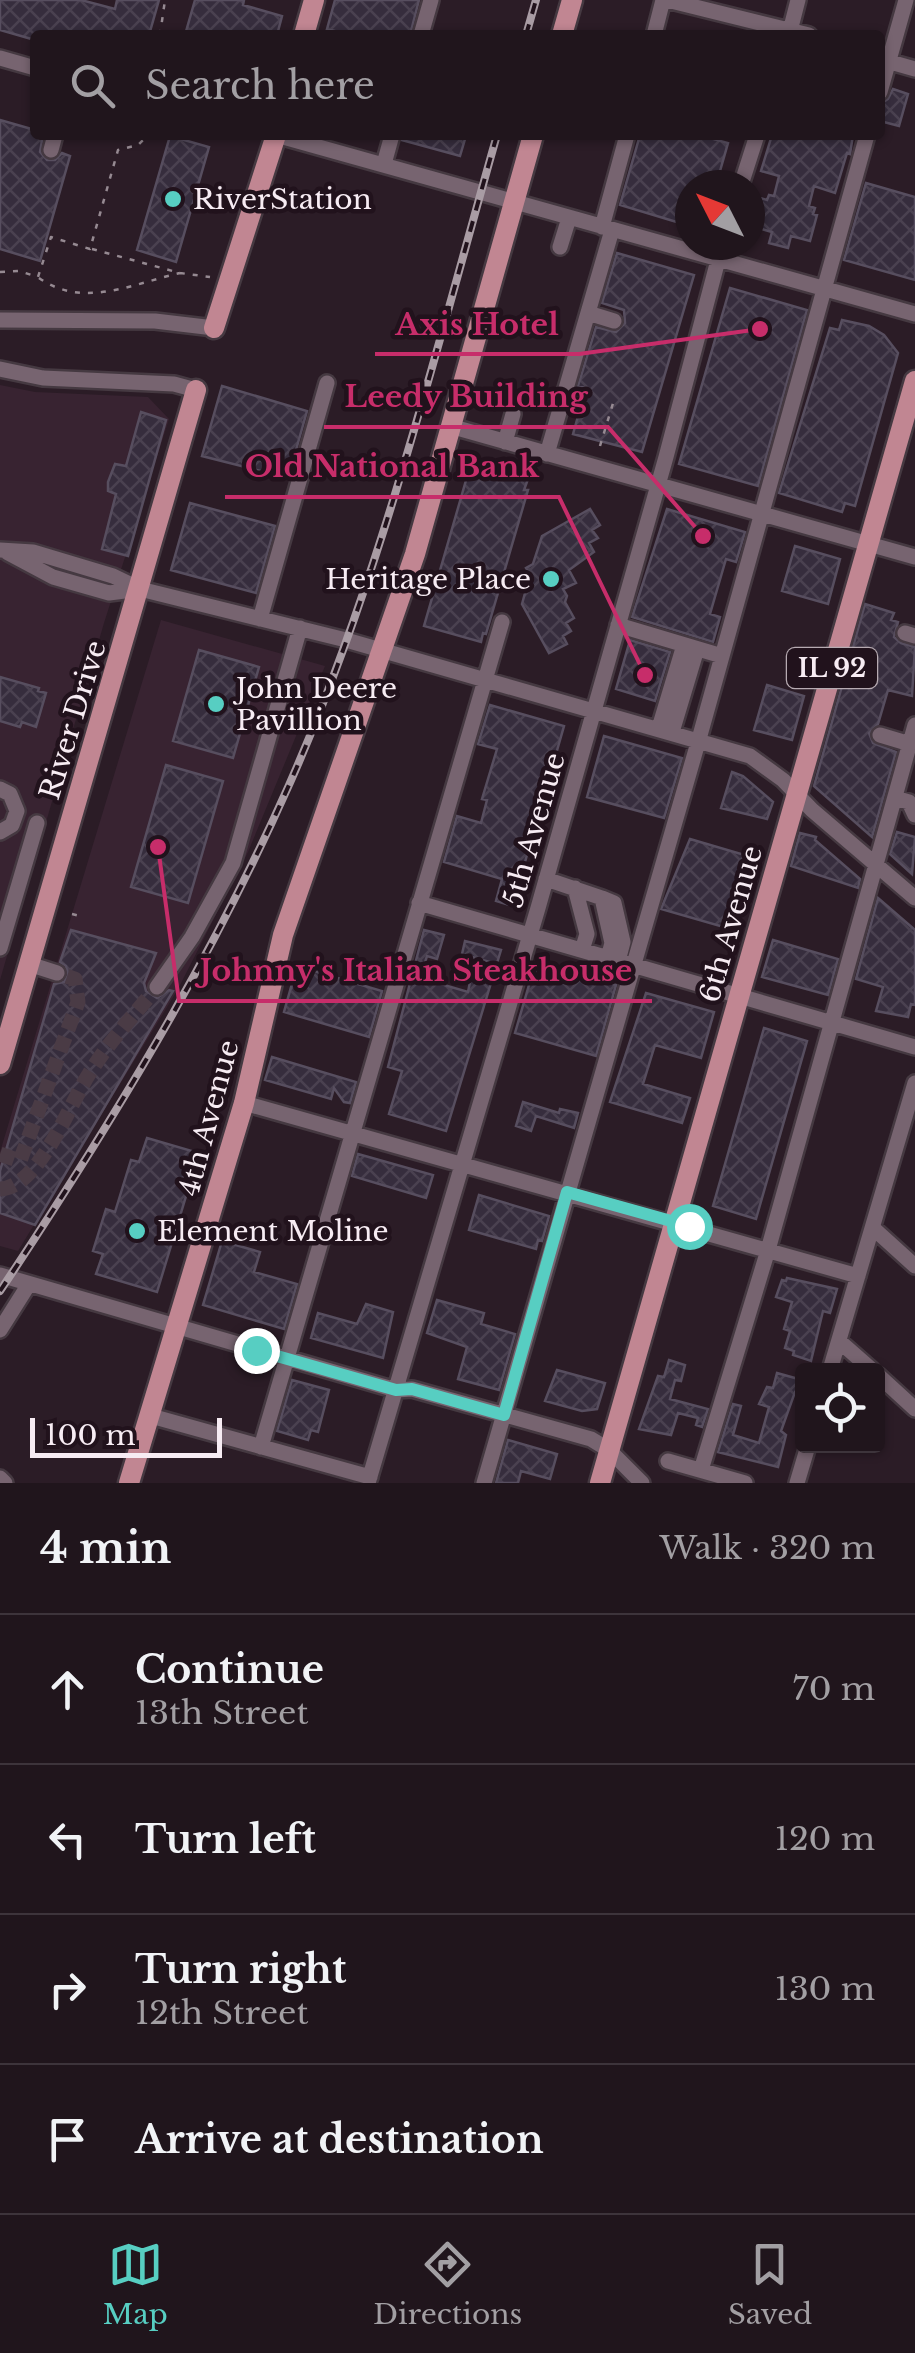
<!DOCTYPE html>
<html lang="en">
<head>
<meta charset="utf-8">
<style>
  body { margin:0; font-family:"Libre Baskerville",serif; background:#2d2229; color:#f1f3f6 }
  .controls { position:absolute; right:30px; bottom:30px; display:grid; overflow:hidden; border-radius:10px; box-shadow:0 2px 8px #0004 }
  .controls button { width:90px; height:90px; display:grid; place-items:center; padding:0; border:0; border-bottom:2px solid #3d343b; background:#20151c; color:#f1f3f6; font:50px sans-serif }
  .compass { position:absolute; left:675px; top:170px; width:90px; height:90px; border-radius:50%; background:#20151c; box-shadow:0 2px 8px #0004; rotate:312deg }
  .scale { position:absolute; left:30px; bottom:25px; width:192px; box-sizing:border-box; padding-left:10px; border:5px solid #f7ecf3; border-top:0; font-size:28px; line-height:35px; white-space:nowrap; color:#f7ecf3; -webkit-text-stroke:8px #21121c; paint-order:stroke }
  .stop { position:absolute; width:30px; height:30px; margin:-22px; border:8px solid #57cec2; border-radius:50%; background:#fff }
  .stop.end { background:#57cec2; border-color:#fff; box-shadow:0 2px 10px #0008 }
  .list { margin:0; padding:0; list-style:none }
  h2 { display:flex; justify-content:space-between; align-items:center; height:130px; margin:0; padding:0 40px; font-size:42px }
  h2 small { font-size:32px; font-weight:400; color:#a29fa3 }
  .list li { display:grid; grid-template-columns:65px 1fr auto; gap:30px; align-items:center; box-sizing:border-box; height:150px; padding:0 40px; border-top:2px solid #3d343b }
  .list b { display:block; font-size:38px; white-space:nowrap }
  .list p { margin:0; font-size:32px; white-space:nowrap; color:#a29fa3 }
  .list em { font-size:32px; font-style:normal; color:#a29fa3 }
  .icon { flex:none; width:55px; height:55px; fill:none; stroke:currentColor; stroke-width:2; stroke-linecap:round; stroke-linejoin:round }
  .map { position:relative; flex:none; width:915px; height:1483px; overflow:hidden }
  .search { position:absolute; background:#20151c; box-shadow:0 2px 8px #0004; left:30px; right:30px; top:30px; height:110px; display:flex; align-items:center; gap:25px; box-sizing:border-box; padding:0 35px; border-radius:10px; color:#a29fa3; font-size:38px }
  .sheet { height:730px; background:#20151c }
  nav { display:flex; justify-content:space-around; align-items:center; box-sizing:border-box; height:140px; border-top:2px solid #3d343b; background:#20151c; font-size:28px; color:#a29fa3 }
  nav a { display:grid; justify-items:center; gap:5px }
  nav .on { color:#57cec2 }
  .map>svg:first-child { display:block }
  .built { fill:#382331 }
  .building { fill:url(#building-cross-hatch); stroke:#574e5f; stroke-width:2.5 }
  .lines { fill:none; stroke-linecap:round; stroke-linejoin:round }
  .minor-tunnel { stroke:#4a3b45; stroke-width:15; stroke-dasharray:15 8; stroke-linecap:butt }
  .minor-casing { stroke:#453941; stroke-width:20 }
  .major-casing { stroke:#453941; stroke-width:25 }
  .path { stroke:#968a92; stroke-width:2.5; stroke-dasharray:5 8; stroke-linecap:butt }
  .minor { stroke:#776470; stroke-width:15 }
  .major { stroke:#c18692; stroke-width:20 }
  .rail-casing { stroke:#a99ca4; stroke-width:8 }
  .rail { stroke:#21121c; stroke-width:4; stroke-dasharray:11; stroke-linecap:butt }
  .route { stroke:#57cec2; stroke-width:12 }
  .poi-dot { fill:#57cec2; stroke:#21121c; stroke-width:4 }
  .labels { text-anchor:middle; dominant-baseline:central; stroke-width:9; stroke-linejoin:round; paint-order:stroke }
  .shield { fill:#21121c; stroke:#b7abb2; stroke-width:2.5 }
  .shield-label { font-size:25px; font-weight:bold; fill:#f7ecf3 }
  .poi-label { font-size:28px; fill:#f7ecf3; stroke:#21121c; text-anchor:start }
  .street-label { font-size:28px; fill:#f7ecf3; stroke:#21121c }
  .leader { fill:none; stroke:#c72d6a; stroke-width:4 }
  .callout-dot { fill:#c72d6a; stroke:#21121c; stroke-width:4 }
  .callout-label { font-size:30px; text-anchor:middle; font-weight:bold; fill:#c72d6a; stroke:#21121c; stroke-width:9; stroke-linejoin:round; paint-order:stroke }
</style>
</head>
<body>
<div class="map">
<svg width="915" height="1483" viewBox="0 0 915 1483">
  <defs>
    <pattern id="building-cross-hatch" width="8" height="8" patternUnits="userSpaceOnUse" patternTransform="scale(2.5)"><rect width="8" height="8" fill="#362d3d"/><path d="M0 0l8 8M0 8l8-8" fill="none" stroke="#4a4150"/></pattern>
  </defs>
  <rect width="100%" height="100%" fill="#2b1c26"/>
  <!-- built -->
  <path class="built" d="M0 385 35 392 148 397 169 419 104 623 0 980Z
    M161 620 325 666 248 852 178 989 18 1251 0 1246V1152Z"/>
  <!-- building -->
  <path class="building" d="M0 0H81L115 9 117 0H159L149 35H35V40L0 30Z
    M195 0H244L243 5 282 16 277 35H185Z
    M335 0H419L410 35H350L327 29Z
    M893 89 908 94 899 126 880 121 882 103 888 99Z
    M0 120 35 130V135H43L40 152 47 160H55L62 153 70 156 40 261 0 249Z
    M403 135H452L465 139 460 156 402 140Z
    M640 135H699L728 143 716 185H690V226L620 205Z
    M772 135H853L850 154 847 153 835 193 814 186 809 206 815 208 813 214 817 215 810 241 791 236 788 248 769 243 772 232 751 226 760 198 767 200 769 195 774 196 779 176 761 171Z
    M170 136 209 147 176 262 137 250Z
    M866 183 915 197V280L844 260Z
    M617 253 694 275 642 452 573 434 586 388 578 386 596 327 616 332 625 323 624 310 602 303Z
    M730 288 807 310 758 486 679 464Z
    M842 320 869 326 884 335 898 353 855 506 845 503 842 512 779 493 830 328 839 330Z
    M222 386 307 411 288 478 202 456Z
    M141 412 166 420 128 556 102 549 116 494 108 491V482L115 464 126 466Z
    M471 463 528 479 524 490H528L486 634 483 633 481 642 424 626Z
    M190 503 275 526 256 593 171 570Z
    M590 509 600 525 592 530 598 538 589 543 594 552 569 570 576 583 563 589 567 596 565 602 574 618 566 623 571 631 563 636 567 644 549 653 522 604 530 575 526 568 533 564 542 536Z
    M667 509 745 532 736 562 726 559 710 614 720 617 713 642 632 617Z
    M795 546 840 559 828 604 782 591Z
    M865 604 894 613 891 620 898 622 894 637 901 643 915 647 912 696 888 690 878 724 869 733 873 743 896 752 872 837 814 786Z
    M630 640 670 652 655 701 616 689Z
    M199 650 259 667 233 758 173 741Z
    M0 677 39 688 38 691 46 693 36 727 22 722 20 727 0 721Z
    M767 685 804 696 792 740 754 730Z
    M490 705 564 726 519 883 513 903 509 905 496 901 502 879 444 862 457 816 481 823 487 800 482 799 497 749 478 744Z
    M604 736 682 758 664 818 587 797Z
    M166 765 223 781 188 903 131 887Z
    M732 772 743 776 773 802 767 819 721 808Z
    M897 832 915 837 912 874 890 854Z
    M800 833 816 837 815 840 860 879 858 888 791 866Z
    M690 839 755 858 734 930 661 909Z
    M878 898 915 930V1005L911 1004 908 1017 876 1011 883 987 856 979Z
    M71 930 156 953 144 983 146 991 157 998 169 990 173 991 35 1225 0 1213V1171L54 984 64 982 68 975 66 966 60 962Z
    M424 930 444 935 437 959 427 956 420 978 468 992 472 972 490 962 462 954 465 941 501 950 446 1131 389 1114 402 1071 388 1067Z
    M773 940 838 959 828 995 762 977Z
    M536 961 616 985 596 1056 515 1033Z
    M297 966 382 991 369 1037 284 1012Z
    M646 993 714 1012 701 1058 655 1045 643 1084 690 1098 682 1123 610 1102Z
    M764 1028 807 1041 756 1219 713 1206Z
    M272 1057 356 1082 350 1103 344 1102 334 1088 331 1099 265 1080Z
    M523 1102 559 1113 560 1109 578 1113 574 1128 536 1116 531 1131 516 1126Z
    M147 1138 192 1151 186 1171 193 1173 157 1292 96 1274 103 1254 93 1251 106 1209 115 1212 131 1160 139 1162Z
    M358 1154 433 1175 426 1198 352 1176Z
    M479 1195 549 1216 542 1241 538 1240 536 1249 469 1230Z
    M222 1241 260 1252 254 1272 297 1284 284 1329 203 1305Z
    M787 1278 837 1289 830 1313 823 1311 811 1361 793 1355 794 1351 785 1348 790 1331 784 1329 792 1302 776 1297 782 1280 786 1281Z
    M437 1300 484 1313 481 1324 515 1334 499 1390 458 1379 467 1347 427 1333Z
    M366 1304 393 1312 383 1358 311 1338 318 1313 357 1324Z
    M669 1360 685 1365 681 1381 675 1380 670 1399 708 1409 702 1427 696 1425 698 1418 678 1413 671 1435 639 1429 658 1376 664 1377Z
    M557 1370 605 1383 597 1409 582 1411 545 1401Z
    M777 1373 802 1380 801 1394 795 1392 781 1431 786 1435 778 1467 718 1452 733 1404 741 1406 733 1435 759 1443 769 1407 759 1404 767 1387 773 1388Z
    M292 1380 329 1390 318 1432 311 1430 308 1440 277 1431Z
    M508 1440 557 1454 550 1479 521 1471 518 1483H496Z"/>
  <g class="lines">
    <!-- minor-tunnel -->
    <path class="minor-tunnel" d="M0 1154 20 1161 78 1002 75 979 57 973
      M0 1189C39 1188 70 1103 89 1074 108 1043 134 1015 157 987"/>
    <!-- minor casing -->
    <g class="minor-casing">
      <path id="minor" d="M667 0 809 35
        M421 35 431 0
        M654 35 663 0
        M789 35 798 0
        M0 58 35 68
        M880 59 915 69
        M880 92 906 0
        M276 135 915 314
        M51 150 55 135
        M384 164 392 135
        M741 185 757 135
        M602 227 627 135
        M560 247 569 218
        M588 313 614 321
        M0 320 155 321 214 328
        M0 369 43 378 174 384 196 390
        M450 426 915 557
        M505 442 513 414
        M547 454 612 230
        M0 550 33 552 113 576 140 589 346 640 750 756 783 780 812 810 915 898
        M8 553 53 577 109 593 140 589
        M260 619 327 383
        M618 625 722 656
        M905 633 915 636
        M659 728 684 645
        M672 732 697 649
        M880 735 910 744
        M0 789 10 794 17 811 12 825 0 832
        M895 798 909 802 915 815
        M546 879 602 898 612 943 608 958
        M575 888 587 934 582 950
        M602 898 614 903 623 942 618 961
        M419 903 915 1047
        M0 948 37 823
        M29 964 57 973
        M157 987 192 937 233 863 300 628
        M244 1103 858 1276
        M873 1228 915 1266
        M0 1275 396 1390 412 1389 591 1439 609 1450 642 1483
        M0 1330 29 1284
        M839 1341 872 1370
        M830 1370 915 1083
        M878 1375 915 1409
        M151 1416 370 1477
        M261 1447 502 622
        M668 1461 745 1483
        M701 1470 768 1250 915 725
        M0 1478 5 1483
        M368 1483 538 908 666 457 722 245
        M484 1483 699 739 867 135
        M797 1483 808 1446"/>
    </g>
    <!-- major casing -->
    <g class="major-casing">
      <path id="major" d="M304 35 314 0
        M562 35 572 0
        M214 328 276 135
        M0 1064 196 390
        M129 1483 244 1103 283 935 415 554 533 135
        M600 1483 915 381"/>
    </g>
    <!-- path -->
    <path class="path" d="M160 35 165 0
      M92 249 180 273 210 277
      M0 272 19 271 38 277 51 237 90 249 118 150 138 145 148 135
      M39 278C83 309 132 284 180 273
      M600 446 614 400
      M72 914 83 917"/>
    <!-- minor -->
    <use href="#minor" class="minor"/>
    <!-- major -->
    <use href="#major" class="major"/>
    <!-- rail casing -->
    <g class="rail-casing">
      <path id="rail" d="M526 35 536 0
        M0 1291C108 1129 210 963 289 785 381 577 435 353 497 135"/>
    </g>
    <!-- rail -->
    <use href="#rail" class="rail"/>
  </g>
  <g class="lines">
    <!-- route -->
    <path class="route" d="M256 1350 396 1390 412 1389 504 1415 567 1192 689 1226"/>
  </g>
  <!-- markers -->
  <g class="poi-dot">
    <circle cx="173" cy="199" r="10"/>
    <circle cx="551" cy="579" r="10"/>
    <circle cx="216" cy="704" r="10"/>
    <circle cx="137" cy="1231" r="10"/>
  </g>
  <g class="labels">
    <!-- shield labels -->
    <rect class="shield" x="787" y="648" width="90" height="40" rx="8"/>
    <g class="shield-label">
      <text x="832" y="668">IL 92</text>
    </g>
    <!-- poi labels -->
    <g class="poi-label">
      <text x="193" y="199">RiverStation</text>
      <text x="531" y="579" text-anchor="end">Heritage Place</text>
      <text x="236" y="688">John Deere<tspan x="236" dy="32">Pavillion</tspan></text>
      <text x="157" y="1231">Element Moline</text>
    </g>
    <!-- street labels -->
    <g class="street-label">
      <text transform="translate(73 720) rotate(-73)">River Drive</text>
      <text transform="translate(534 830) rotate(-74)">5th Avenue</text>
      <text transform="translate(731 924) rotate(-74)">6th Avenue</text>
      <text transform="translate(209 1118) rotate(-75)">4th Avenue</text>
    </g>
  </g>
  <!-- callouts -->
  <path class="leader" d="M760 329L579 354H375M703 536L608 427H324M645 675L559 497H225M158 847L179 1001H652"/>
  <g class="callout-dot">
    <circle cx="760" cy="329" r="10"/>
    <circle cx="703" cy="536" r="10"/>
    <circle cx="645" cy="675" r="10"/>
    <circle cx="158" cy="847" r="10"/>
  </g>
  <g class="callout-label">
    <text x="477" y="335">Axis Hotel</text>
    <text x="466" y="407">Leedy Building</text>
    <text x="392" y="477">Old National Bank</text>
    <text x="416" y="981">Johnny's Italian Steakhouse</text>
  </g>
</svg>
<div class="controls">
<button><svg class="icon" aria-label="locate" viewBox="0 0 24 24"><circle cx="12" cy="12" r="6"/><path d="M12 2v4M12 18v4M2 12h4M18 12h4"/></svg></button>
</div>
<svg class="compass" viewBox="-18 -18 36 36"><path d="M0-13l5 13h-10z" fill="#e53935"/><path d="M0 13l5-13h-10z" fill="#a29fa3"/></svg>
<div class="scale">100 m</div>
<div class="stop" style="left:689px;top:1226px"></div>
<div class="stop end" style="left:256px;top:1350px"></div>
<div class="search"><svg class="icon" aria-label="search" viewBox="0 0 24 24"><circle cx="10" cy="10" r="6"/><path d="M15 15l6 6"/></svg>Search here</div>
</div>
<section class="sheet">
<h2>4 min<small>Walk · 320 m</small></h2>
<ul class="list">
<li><svg class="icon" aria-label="ahead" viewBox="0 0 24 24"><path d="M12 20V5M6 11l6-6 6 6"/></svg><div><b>Continue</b><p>13th Street</p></div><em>70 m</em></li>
<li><svg class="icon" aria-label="left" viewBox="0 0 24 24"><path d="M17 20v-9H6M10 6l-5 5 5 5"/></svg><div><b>Turn left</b></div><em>120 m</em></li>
<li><svg class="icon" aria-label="right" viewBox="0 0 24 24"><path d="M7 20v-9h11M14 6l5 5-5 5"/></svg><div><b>Turn right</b><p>12th Street</p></div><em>130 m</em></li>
<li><svg class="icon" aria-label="arrive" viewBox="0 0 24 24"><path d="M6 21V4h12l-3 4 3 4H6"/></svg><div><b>Arrive at destination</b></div></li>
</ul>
</section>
<nav>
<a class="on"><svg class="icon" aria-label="map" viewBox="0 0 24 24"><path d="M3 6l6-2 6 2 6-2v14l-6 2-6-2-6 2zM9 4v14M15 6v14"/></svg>Map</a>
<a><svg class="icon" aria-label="directions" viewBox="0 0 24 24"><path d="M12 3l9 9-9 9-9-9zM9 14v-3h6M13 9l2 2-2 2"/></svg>Directions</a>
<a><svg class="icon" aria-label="saved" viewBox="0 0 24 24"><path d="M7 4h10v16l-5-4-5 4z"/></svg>Saved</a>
</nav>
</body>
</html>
